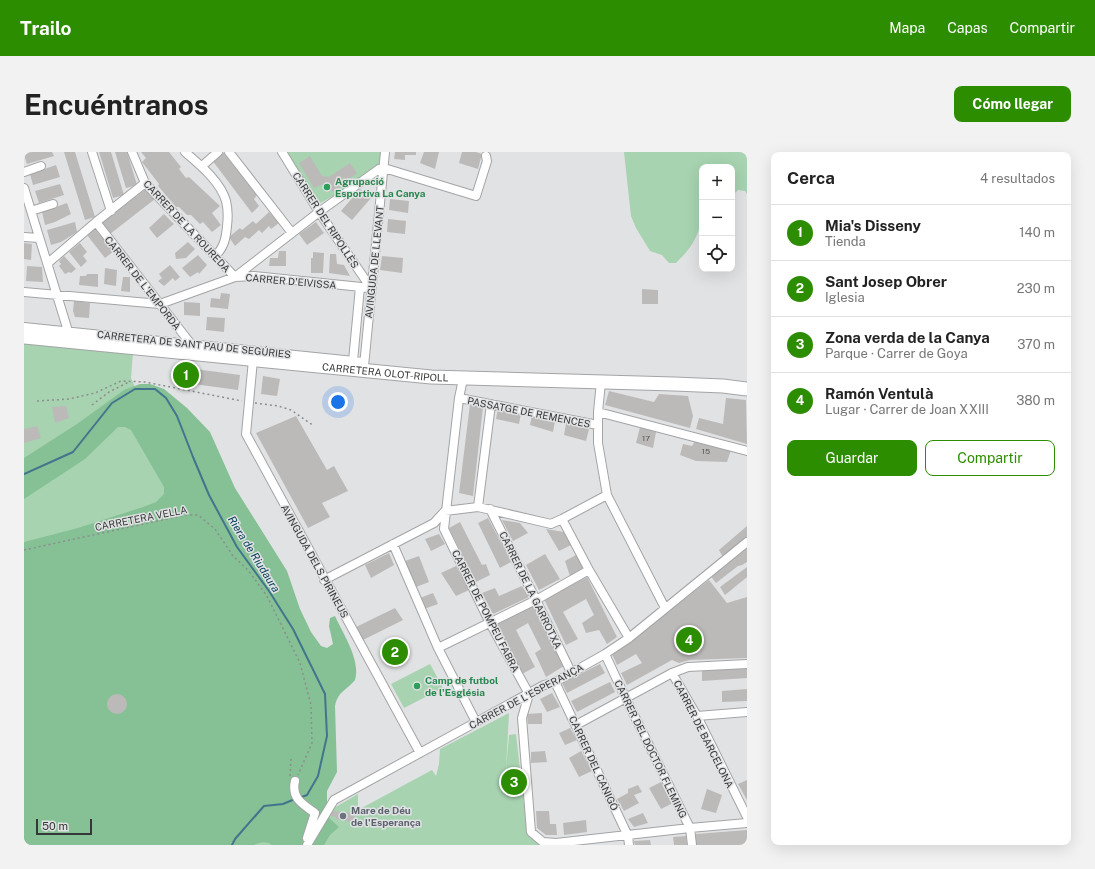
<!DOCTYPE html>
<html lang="es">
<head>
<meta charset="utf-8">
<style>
  body { margin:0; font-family:"Public Sans",sans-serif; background:#f2f2f2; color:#222 }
  .controls { position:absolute; right:12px; top:12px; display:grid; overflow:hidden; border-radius:8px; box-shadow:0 4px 16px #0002 }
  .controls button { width:36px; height:36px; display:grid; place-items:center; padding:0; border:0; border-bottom:1px solid #e0e0e0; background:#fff; color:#222; font:20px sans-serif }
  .scale { position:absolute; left:12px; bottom:10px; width:56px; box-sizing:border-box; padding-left:4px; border:2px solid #363737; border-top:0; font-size:11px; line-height:14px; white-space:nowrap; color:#363737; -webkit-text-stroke:3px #e1e2e4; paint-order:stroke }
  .you { position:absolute; left:314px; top:250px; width:14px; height:14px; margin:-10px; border:3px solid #fff; border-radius:50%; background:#1a73e8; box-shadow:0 0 0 6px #1a73e833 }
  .badge { display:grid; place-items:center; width:26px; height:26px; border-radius:50%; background:#2d8d00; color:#fff; font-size:13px; font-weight:700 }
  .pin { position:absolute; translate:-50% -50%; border:2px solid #fff; box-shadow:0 1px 4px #0006 }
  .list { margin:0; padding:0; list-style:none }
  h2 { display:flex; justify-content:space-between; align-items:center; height:52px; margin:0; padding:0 16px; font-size:17px }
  h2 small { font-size:13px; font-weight:400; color:#767676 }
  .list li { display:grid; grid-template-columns:26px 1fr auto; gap:12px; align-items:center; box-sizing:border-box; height:56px; padding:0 16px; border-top:1px solid #e0e0e0 }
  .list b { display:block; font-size:15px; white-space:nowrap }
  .list p { margin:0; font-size:13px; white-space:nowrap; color:#767676 }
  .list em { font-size:13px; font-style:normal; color:#767676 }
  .actions { display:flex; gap:8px; padding:12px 16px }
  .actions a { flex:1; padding:9px 0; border:1px solid #2d8d00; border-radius:8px; text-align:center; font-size:14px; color:#2d8d00 }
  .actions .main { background:#2d8d00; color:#fff }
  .icon { flex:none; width:22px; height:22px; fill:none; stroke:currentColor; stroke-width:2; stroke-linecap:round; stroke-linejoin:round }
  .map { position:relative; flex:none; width:723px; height:693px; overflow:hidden; border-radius:8px }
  header { display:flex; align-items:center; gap:24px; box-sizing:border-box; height:56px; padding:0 20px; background:#2d8d00; color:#fff }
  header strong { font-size:19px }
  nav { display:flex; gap:22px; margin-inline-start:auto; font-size:14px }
  .intro { display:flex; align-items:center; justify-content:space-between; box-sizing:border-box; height:96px; padding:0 24px }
  h1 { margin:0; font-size:28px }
  .button { padding:10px 18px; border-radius:8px; background:#2d8d00; color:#fff; font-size:14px; font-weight:700 }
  main { display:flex; gap:24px; padding:0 24px }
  aside { flex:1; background:#fff; border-radius:8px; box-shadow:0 4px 16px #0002 }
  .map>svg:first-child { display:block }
  .green { fill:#a7d3b0 }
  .forest { fill:#85c194 }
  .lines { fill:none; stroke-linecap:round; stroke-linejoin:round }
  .stream { stroke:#43748e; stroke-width:2 }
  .building { fill:#bcbab9 }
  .minor-casing { stroke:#a3a4a6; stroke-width:10 }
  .primary-casing { stroke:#a3a4a6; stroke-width:15 }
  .path { stroke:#8c8d8e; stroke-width:1.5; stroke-dasharray:2 3; stroke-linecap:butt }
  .minor { stroke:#fff; stroke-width:8 }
  .primary { stroke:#fff; stroke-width:13 }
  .leisure-dot { fill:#2e9e5b; stroke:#e1e2e4; stroke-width:1.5 }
  .worship-dot { fill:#6b7280; stroke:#e1e2e4; stroke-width:1.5 }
  .labels { text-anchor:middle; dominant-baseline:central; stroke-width:3; stroke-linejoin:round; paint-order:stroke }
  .number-label { font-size:8px; fill:#585858 }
  .leisure-label { font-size:10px; font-weight:bold; fill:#27864d; stroke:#e1e2e4; text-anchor:start }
  .street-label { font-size:10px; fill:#363737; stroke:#e1e2e4 }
  .worship-label { font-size:10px; font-weight:bold; fill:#5b616d; stroke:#e1e2e4; text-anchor:start }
  .water-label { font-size:11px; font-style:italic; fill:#003c56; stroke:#e1e2e4 }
</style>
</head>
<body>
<header>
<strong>Trailo</strong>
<nav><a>Mapa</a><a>Capas</a><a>Compartir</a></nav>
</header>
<div class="intro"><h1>Encuéntranos</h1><a class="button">Cómo llegar</a></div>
<main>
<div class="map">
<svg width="723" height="693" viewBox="0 0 723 693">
  <rect width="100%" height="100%" fill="#e1e2e4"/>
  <!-- green -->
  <path class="green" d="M261 0H361L360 16 291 54Z
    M600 0H723V42L721 39 714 38 708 44V15H678V73L676 75C670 92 664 99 652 111H645L638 103 626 99 612 76 607 64Z
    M0 178 109 200 107 226 291 638 310 656 334 642V658L408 618 412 624 415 612 416 597 485 561 482 617 485 583 492 582 503 679 516 693H0Z
    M406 512 419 536 380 556 367 532Z"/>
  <!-- forest -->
  <path class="forest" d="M116 232H126L140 237 163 256 186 280 211 336 263 419 276 457 287 480 297 494 303 496 309 492 305 474 306 466 311 464C319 482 337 508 331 528 323 538 314 539 311 554L313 620 303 639V664L315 675 306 683 300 693H248C242 689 237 690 230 693H0V390L54 376 119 355 132 350 140 342V335L107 278 101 275H94L61 307 0 347V306L53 272 100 238Z"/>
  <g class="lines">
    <!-- stream -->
    <path class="stream" d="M0 322 49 300 88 251 111 237H131L142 246 153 264 169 305 185 343 213 395 245 439 269 477 301 542 303 584 294 624 283 643 275 646
      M208 693 211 687 240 654 259 652 271 647"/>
  </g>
  <!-- building -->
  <path class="building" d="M2 0H28L30 4 3 12 0 3V1Z
    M40 0H51L71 65 61 68Z
    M75 0H87L100 43 89 46Z
    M91 0H103L113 33 102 36Z
    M117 0H145L157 15 155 17 162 26 165 25 196 54 188 61 197 73 188 80 179 70 176 72 167 63H163L155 55H152L134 34 135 32 118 10 122 6Z
    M199 0 233 43 230 47 235 54 228 61 188 8Z
    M371 0H392V3H381V8L370 7Z
    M400 0H415L411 17 396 11Z
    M438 0H452L458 2 454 17 435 11Z
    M286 4 298 24 305 25 326 11 333 21 309 40 303 34 297 33 290 36 275 11Z
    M32 13 36 25 9 33 6 22Z
    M36 32 40 43 15 51 11 39Z
    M122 37 131 47 86 82 77 71Z
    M336 37 347 46 328 68 317 59Z
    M366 47 385 49 384 61 365 58Z
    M43 51 47 62 31 70 21 73 18 60Z
    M245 60 255 71 247 77 245 74 238 81 235 78 225 87 221 85 211 94 205 85 216 76 218 78 229 69 232 72Z
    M140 62 150 72 133 86 125 76Z
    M364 67 382 69 381 82 363 80Z
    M51 70 53 80 37 90 27 93 23 78Z
    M292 70 300 81 283 93 275 82Z
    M71 77 90 99 81 106 63 83Z
    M164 90 171 97 162 106 152 107 151 101Z
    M0 91 8 92 7 108 0 107Z
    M56 91 63 100 59 104 63 109 57 115 45 100Z
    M255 99H262V114H245L246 106H254Z
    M289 100 300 101 299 121H287V106H289Z
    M306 102H312L313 112 320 113 326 124 305 121Z
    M174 103 183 113 175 122 174 120 166 125 158 116Z
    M40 104 52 117 47 121 45 120 41 122 35 114 37 112 35 109Z
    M358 104 379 106 378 121 356 118Z
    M146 113 156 125 151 129 149 126 140 134 134 129 138 126 135 122Z
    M3 114 18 115 19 130 2 129Z
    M81 116 93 118 92 134 80 132Z
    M63 122H74V135L55 133 56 124H62Z
    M99 125H106V140L97 139Z
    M618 137 634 138V152H618Z
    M197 141 206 142 204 157 186 155 187 146 196 147Z
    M50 149 66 151 65 166 51 165 49 159Z
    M160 150 176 151V164L160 163Z
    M183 165 201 166 200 180 182 178Z
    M156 215 216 223 214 238 155 230Z
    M239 224 256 227 253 244 237 242Z
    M585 239 630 250 635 242 664 244 669 264 666 276 581 253Z
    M702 246 722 248 723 292 672 277 675 266 699 272Z
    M446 252 459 255 449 344 435 341Z
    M42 254 45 266 31 271 28 255Z
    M474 256 497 261 495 272 472 267Z
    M508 263 531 269 529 280 506 273Z
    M272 264 303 318 310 314 324 339 298 351 306 365 284 376 232 281Z
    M542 272 565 277 562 289 540 283Z
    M13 274 17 286 0 291V277Z
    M616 275 632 280 629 296 612 291Z
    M673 286 708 295 703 310 672 309 656 303 659 292 668 294Z
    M464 366 487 410 476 416 454 371Z
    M478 368 496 371 504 381 489 389Z
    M436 370 458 413 462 412 466 423 452 430 425 376Z
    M723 374V390L701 409 695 398Z
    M522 377 540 380 547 393 535 399Z
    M415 382 421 392 407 399 401 387Z
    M723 395V410L718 413 714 414 692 431 685 422Z
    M365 401 370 413 347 426 341 413Z
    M521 402 536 427 515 438 502 413Z
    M552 403 559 416 546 424 541 409Z
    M395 404 405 430 392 435 381 409Z
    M432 414 445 438 432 444 417 421Z
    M723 415V425L701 443 696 435Z
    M563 425 593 485 583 492 575 478 562 481 558 471 570 463 562 447 539 460 554 487 542 493 520 447Z
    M685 428 703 451 723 445V506L666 508 655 511 648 508 603 533 597 521 618 511 612 502 593 513 588 502Z
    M498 434 505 445 469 462 458 441 471 436 475 444Z
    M409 441 414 452 400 457 396 446Z
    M508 450 540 514 522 525 511 501 517 497 504 471 492 478 511 515 498 522 471 468Z
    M371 456 379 468 339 488 332 475Z
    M576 512 581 521 543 541 538 531Z
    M723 516V526L678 529V519Z
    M586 530 591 540 553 560 547 549Z
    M723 537V549L698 550V539Z
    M528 541 536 555 523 560 516 547Z
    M83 552a10 10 0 1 1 20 0a10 10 0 1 1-20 0Z
    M518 561V572H504L503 562Z
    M546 576 553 588 541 593 535 581Z
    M521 599 523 610 507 611V600Z
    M557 599 568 619 555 625 545 606Z
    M723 628V648L714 632Z
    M637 630 649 651 637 657 625 636Z
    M614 633 618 640 610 643 615 651 600 659 593 647 604 641V637Z
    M683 637 698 643 692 661 677 657Z
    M307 659 328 661 331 663 330 668 328 670 312 667V665L307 664Z
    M512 659H525L526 672H532L533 683H522L513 676Z
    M619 661 624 671 610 675 604 667Z
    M562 668 563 680 540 683 539 671Z
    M723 678V693H672V682Z
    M662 684 663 693H650L649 685Z
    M626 688 627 693H611L610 689Z"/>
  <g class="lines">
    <!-- minor casing -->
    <g class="minor-casing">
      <path id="minor" d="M68 0 87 59
        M108 0 121 31 211 125 295 60 355 17 360 16 452 44 463 9 462 4
        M161 0C176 13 196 29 202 49 204 57 204 66 203 74 202 86 200 96 191 104
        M205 0 268 81
        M258 0 295 60 347 136
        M178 14 194 0
        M0 20 17 14
        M0 36 44 179
        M7 59 29 52
        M72 70 167 192
        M0 85 15 86
        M24 111 72 70 121 31
        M0 140 136 152 211 125 230 124 347 136
        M0 175 340 210
        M229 208 222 282 396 601
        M329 209 336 135
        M340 214 361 0
        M439 227 435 246 420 377 466 471 505 542
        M577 230 574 260V291L583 343 641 456
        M435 246 574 273
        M574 260 723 299
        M454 355 467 252
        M466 357 512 448 547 520
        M538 367 565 418 605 486
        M369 392 414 496 452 570
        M300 428 410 371 421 359 454 355 527 372 538 367 583 343
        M414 496 512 448 565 418
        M581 502 602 547 666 676 668 693
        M648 521 673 564 723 665
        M531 530 604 684 605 693
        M505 542 498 566 507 680 519 690 532 691 666 676 723 671
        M673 564 723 560
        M552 573 648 521 664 515 723 512
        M271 629C267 646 278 652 291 661L283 686
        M283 693 310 648 520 533 531 530 581 502 605 486 723 390"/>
    </g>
    <!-- primary casing -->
    <g class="primary-casing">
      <g id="primary">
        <path id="s1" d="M0 185 407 225 650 232 699 234 723 237"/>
      </g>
    </g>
    <!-- path -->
    <path class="path" d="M13 249 45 247 71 241 97 229 121 230 218 249
      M231 251 254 254 267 258 290 274
      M68 253 85 240 105 230
      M0 398 161 363H174L191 377 209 404 224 418 243 444 276 511 287 553 288 591 274 623
      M266 624 267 606"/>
    <!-- minor -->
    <use href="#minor" class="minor"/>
    <!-- primary -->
    <use href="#primary" class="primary"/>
  </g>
  <!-- markers -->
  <g class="leisure-dot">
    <circle cx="303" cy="35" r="4"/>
    <circle cx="393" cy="534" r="4"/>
  </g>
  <circle class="worship-dot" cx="319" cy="664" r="4"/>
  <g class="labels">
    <!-- number labels -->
    <g class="number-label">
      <text x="622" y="286">17</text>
      <text x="682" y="299">15</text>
    </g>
    <!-- leisure labels -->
    <g class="leisure-label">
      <text x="311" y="29">Agrupació<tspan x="311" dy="12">Esportiva La Canya</tspan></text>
      <text x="401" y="528">Camp de futbol<tspan x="401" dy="12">de l'Església</tspan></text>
    </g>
    <!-- street labels -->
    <g class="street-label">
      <text transform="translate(302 68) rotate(57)">CARRER DEL RIPOLLÈS</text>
      <text transform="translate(163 74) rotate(47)">CARRER DE LA ROUREDA</text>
      <text transform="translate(350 110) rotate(-84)">AVINGUDA DE LLEVANT</text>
      <text transform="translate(267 129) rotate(5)">CARRER D'EIVISSA</text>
      <text transform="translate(119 131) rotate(52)">CARRER DE L'EMPORDÀ</text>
      <text transform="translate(170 192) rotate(6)">CARRETERA DE SANT PAU DE SEGÚRIES</text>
      <text stroke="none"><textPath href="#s1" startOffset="363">CARRETERA OLOT-RIPOLL</textPath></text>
      <text transform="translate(505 260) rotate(11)">PASSATGE DE REMENCES</text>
      <text transform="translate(117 366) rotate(-11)">CARRETERA VELLA</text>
      <text transform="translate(291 409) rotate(61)">AVINGUDA DELS PIRINEUS</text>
      <text transform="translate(507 438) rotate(64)">CARRER DE LA GARROTXA</text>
      <text transform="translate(462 459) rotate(63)">CARRER DE POMPEU FABRA</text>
      <text transform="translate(502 544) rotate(-28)">CARRER DE L'ESPERANÇA</text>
      <text transform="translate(680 582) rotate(63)">CARRER DE BARCELONA</text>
      <text transform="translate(627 597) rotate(64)">CARRER DEL DOCTOR FLEMING</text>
      <text transform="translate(570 611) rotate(65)">CARRER DEL CANIGÓ</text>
    </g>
    <!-- worship labels -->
    <g class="worship-label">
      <text x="327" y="658">Mare de Déu<tspan x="327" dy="12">de l'Esperança</tspan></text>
    </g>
    <!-- water labels -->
    <g class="water-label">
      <text transform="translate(230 402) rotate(58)">Riera de Riudaura</text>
    </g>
  </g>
</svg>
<div class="controls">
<button>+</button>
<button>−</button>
<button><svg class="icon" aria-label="locate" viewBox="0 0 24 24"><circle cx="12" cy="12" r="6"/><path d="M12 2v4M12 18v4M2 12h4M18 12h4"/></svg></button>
</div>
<div class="scale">50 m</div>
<div class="you"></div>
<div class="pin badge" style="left:162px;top:223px">1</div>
<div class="pin badge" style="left:371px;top:500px">2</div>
<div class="pin badge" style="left:490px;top:630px">3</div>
<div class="pin badge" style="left:665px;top:488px">4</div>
</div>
<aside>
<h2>Cerca<small>4 resultados</small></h2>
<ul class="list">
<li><span class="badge">1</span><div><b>Mia's Disseny</b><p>Tienda</p></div><em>140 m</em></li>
<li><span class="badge">2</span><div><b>Sant Josep Obrer</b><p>Iglesia</p></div><em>230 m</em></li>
<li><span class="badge">3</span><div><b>Zona verda de la Canya</b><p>Parque · Carrer de Goya</p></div><em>370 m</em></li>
<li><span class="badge">4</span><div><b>Ramón Ventulà</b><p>Lugar · Carrer de Joan XXIII</p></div><em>380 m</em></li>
</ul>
<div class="actions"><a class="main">Guardar</a><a>Compartir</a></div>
</aside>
</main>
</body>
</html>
